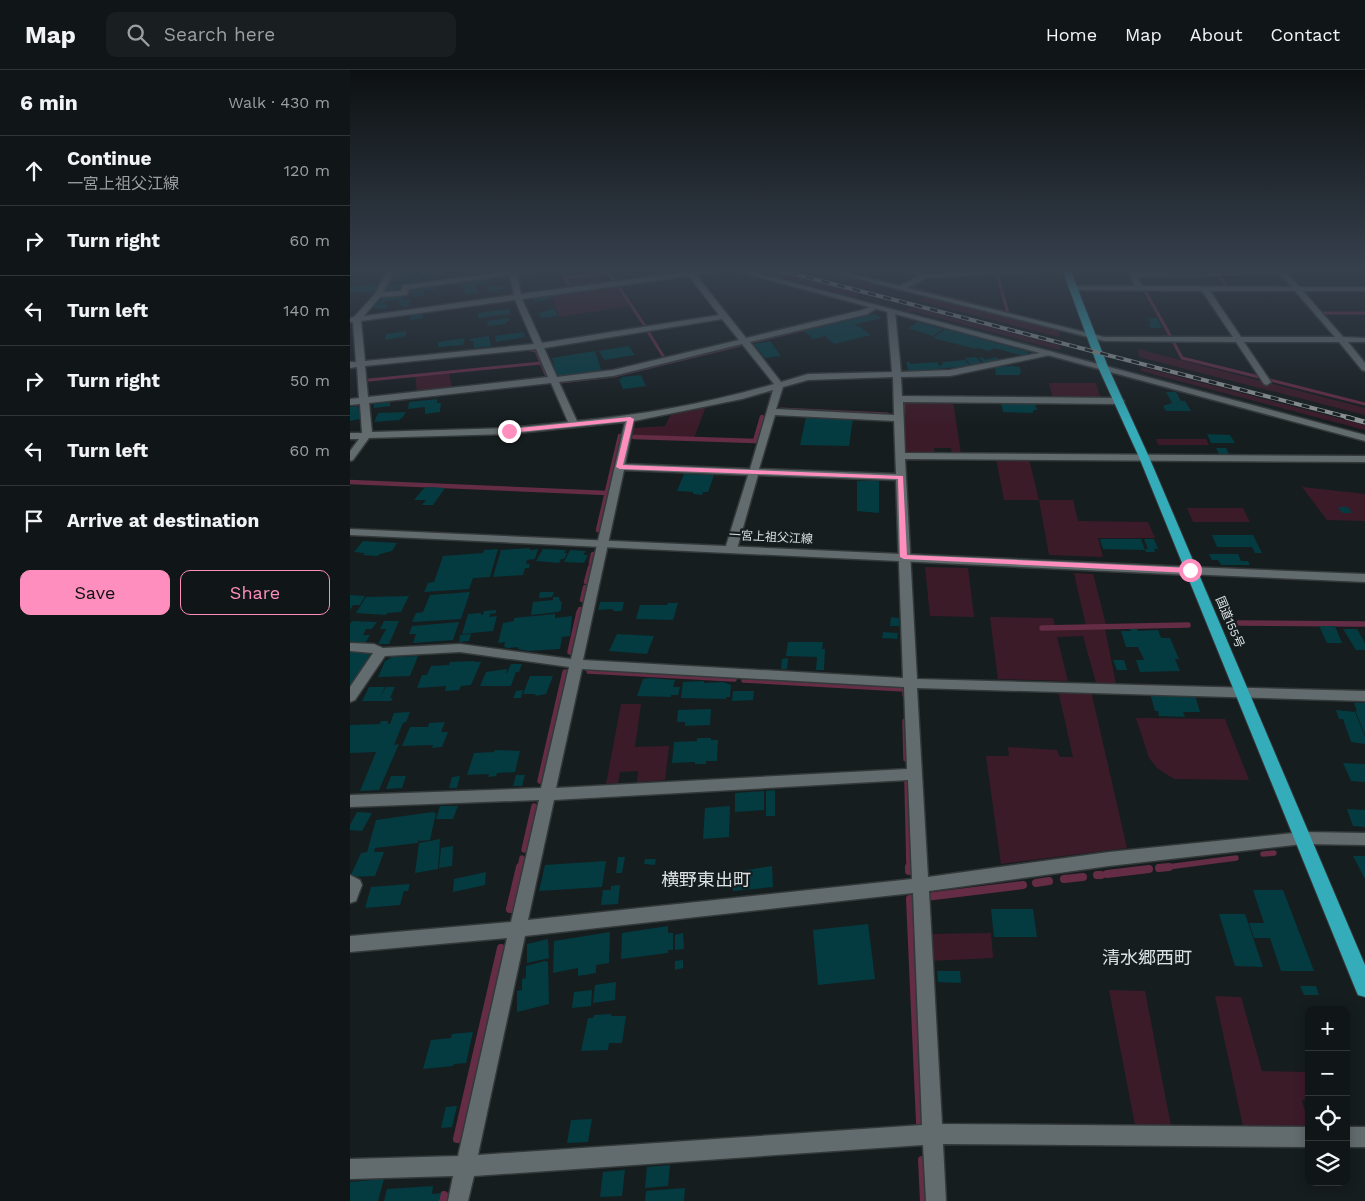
<!DOCTYPE html>
<html lang="en">
<head>
<meta charset="utf-8">
<style>
  body { margin:0; font-family:"Work Sans","Noto Sans JP",sans-serif; background:#191f20; color:#f1f3f6 }
  .controls { position:absolute; right:15px; bottom:15px; display:grid; overflow:hidden; border-radius:10px; box-shadow:0 2px 12px #0003 }
  .controls button { width:45px; height:45px; display:grid; place-items:center; padding:0; border:0; border-bottom:1px solid #303536; background:#101617; color:#f1f3f6; font:25px sans-serif }
  .stop { position:absolute; width:15px; height:15px; margin:-11px; border:4px solid #fe8ebd; border-radius:50%; background:#fff }
  .stop.end { background:#fe8ebd; border-color:#fff; box-shadow:0 1px 5px #0008 }
  .list { margin:0; padding:0; list-style:none }
  h2 { display:flex; justify-content:space-between; align-items:center; height:65px; margin:0; padding:0 20px; font-size:21px }
  h2 small { font-size:16px; font-weight:400; color:#9c9fa1 }
  .list li { display:grid; grid-template-columns:32px 1fr auto; gap:15px; align-items:center; box-sizing:border-box; height:70px; padding:0 20px; border-top:1px solid #303536 }
  .list b { display:block; font-size:19px; white-space:nowrap }
  .list p { margin:0; font-size:16px; white-space:nowrap; color:#9c9fa1 }
  .list em { font-size:16px; font-style:normal; color:#9c9fa1 }
  .actions { display:flex; gap:10px; padding:15px 20px }
  .actions a { flex:1; padding:11px 0; border:1px solid #fe8ebd; border-radius:10px; text-align:center; font-size:18px; color:#fe8ebd }
  .actions .main { background:#fe8ebd; color:#111 }
  .icon { flex:none; width:28px; height:28px; fill:none; stroke:currentColor; stroke-width:2; stroke-linecap:round; stroke-linejoin:round }
  .map { position:relative; flex:none; width:1015px; height:1131px; overflow:hidden }
  header { display:flex; align-items:center; gap:30px; box-sizing:border-box; height:70px; padding:0 25px; background:#101617; border-bottom:1px solid #303536 }
  header strong { font-size:24px }
  nav { display:flex; gap:28px; margin-inline-start:auto; font-size:18px }
  .search { width:350px; height:45px; background:#191f20; display:flex; align-items:center; gap:12px; box-sizing:border-box; padding:0 18px; border-radius:10px; color:#9c9fa1; font-size:19px }
  main { display:flex }
  aside { flex:1; background:#101617 }
  .map>svg:first-child { display:block }
  .green { fill:#3c1b29 }
  .lines { fill:none; stroke-linecap:round; stroke-linejoin:round }
  .stream-far3 { stroke:#652c45; stroke-width:3 }
  .stream-far2 { stroke:#652c45; stroke-width:4.5 }
  .stream-far1 { stroke:#652c45; stroke-width:5.5 }
  .stream { stroke:#652c45; stroke-width:8 }
  .building { fill:#033b41 }
  .minor-casing { stroke:#333839; stroke-width:3 }
  .tertiary-casing { stroke:#333839; stroke-width:3 }
  .secondary-casing { stroke:#333839; stroke-width:3 }
  .trunk-casing { stroke:#333839; stroke-width:2 }
  .minor { fill:#626b6d; fill-rule:evenodd }
  .tertiary { fill:#626b6d; fill-rule:evenodd }
  .secondary { fill:#626b6d; fill-rule:evenodd }
  .trunk { fill:#35acba; fill-rule:evenodd }
  .rail-far1-casing { stroke:#909798; stroke-width:4 }
  .rail-casing { stroke:#909798; stroke-width:5 }
  .rail-far1 { stroke:#161d1f; stroke-width:2.5; stroke-dasharray:8; stroke-linecap:butt }
  .rail { stroke:#161d1f; stroke-width:3; stroke-dasharray:9; stroke-linecap:butt }
  .route { fill:#fe8ebd }
  .labels { text-anchor:middle; dominant-baseline:central; stroke-width:4.5; stroke-linejoin:round; paint-order:stroke }
  .street-label { font-size:12px; fill:#dbe1e2; stroke:#161d1f }
  .near-quarter-label { font-size:18px; fill:#dbe1e2; stroke:#161d1f }
</style>
</head>
<body>
<header>
<strong>Map</strong>
<div class="search"><svg class="icon" aria-label="search" viewBox="0 0 24 24"><circle cx="10" cy="10" r="6"/><path d="M15 15l6 6"/></svg>Search here</div>
<nav><a>Home</a><a>Map</a><a>About</a><a>Contact</a></nav>
</header>
<main>
<aside>
<h2>6 min<small>Walk · 430 m</small></h2>
<ul class="list">
<li><svg class="icon" aria-label="ahead" viewBox="0 0 24 24"><path d="M12 20V5M6 11l6-6 6 6"/></svg><div><b>Continue</b><p>一宮上祖父江線</p></div><em>120 m</em></li>
<li><svg class="icon" aria-label="right" viewBox="0 0 24 24"><path d="M7 20v-9h11M14 6l5 5-5 5"/></svg><div><b>Turn right</b></div><em>60 m</em></li>
<li><svg class="icon" aria-label="left" viewBox="0 0 24 24"><path d="M17 20v-9H6M10 6l-5 5 5 5"/></svg><div><b>Turn left</b></div><em>140 m</em></li>
<li><svg class="icon" aria-label="right" viewBox="0 0 24 24"><path d="M7 20v-9h11M14 6l5 5-5 5"/></svg><div><b>Turn right</b></div><em>50 m</em></li>
<li><svg class="icon" aria-label="left" viewBox="0 0 24 24"><path d="M17 20v-9H6M10 6l-5 5 5 5"/></svg><div><b>Turn left</b></div><em>60 m</em></li>
<li><svg class="icon" aria-label="arrive" viewBox="0 0 24 24"><path d="M6 21V4h12l-3 4 3 4H6"/></svg><div><b>Arrive at destination</b></div></li>
</ul>
<div class="actions"><a class="main">Save</a><a>Share</a></div>
</aside>
<div class="map">
<svg width="1015" height="1131" viewBox="0 0 1015 1131">
  <rect width="100%" height="100%" fill="#161d1f"/>
  <!-- green -->
  <path class="green" d="M399 199H417L511 223 504 227Z
    M447 199H465L526 214 519 218Z
    M250 203 252 214 223 218 217 208Z
    M265 216 279 236 210 247 201 225Z
    M577 226 711 260 709 267 569 231Z
    M561 237 711 276 709 280 562 241 559 243 554 241Z
    M788 279 1015 338V345L789 287Z
    M791 297 1015 355V360L791 301Z
    M99 303 102 318 67 322 65 306Z
    M699 313H746L751 329H703Z
    M556 331H603L611 384H602L601 378H584L585 384H561L555 382 554 346 556 345Z
    M356 336 344 368 283 365 284 358 315 356 322 342Z
    M806 369H856L859 375H808Z
    M646 389H679L689 430H723L728 451 798 452 805 468H748L753 487 699 485 689 430H654Z
    M952 417 1015 424V451L977 450Z
    M837 438H893L900 452H843Z
    M575 497 618 498 624 547 580 546Z
    M724 503 743 504 756 555 736 556Z
    M640 547 703 548 706 559H755L766 614 746 613 733 566 707 567 718 611 648 609Z
    M708 620 741 621 777 778 651 794 636 686H659L658 677 707 680 710 687H723Z
    M271 634H291L285 677 319 676 315 710 287 712 288 701 270 702 268 713 256 714Z
    M786 648 875 649 899 710 824 709 807 698 799 688Z
    M641 863 643 888 579 891 577 864Z
    M759 920 795 921 821 1056 785 1055Z
    M865 926 891 927 912 1001 959 1002V1029L952 1030 959 1056H893Z"/>
  <g class="lines">
    <!-- stream-far3 -->
    <path class="stream-far3" d="M210 199 215 208 258 202 265 212
      M567 199 577 204
      M931 199 937 202 963 199
      M812 206 929 203
      M869 206 878 217
      M215 208 221 219
      M268 216 295 256
      M560 218 658 243 647 204
      M560 218 576 207
      M794 219 821 267H814
      M971 243H1015
      M514 245 525 240
      M297 260 315 289
      M823 271 832 288 909 307
      M402 272 489 251
      M177 279 186 281 197 307 192 309
      M19 310 191 293
      M920 310 1015 334
      M211 312 264 306 391 275
      M554 332V344
      M431 339 538 344"/>
    <!-- stream-far2 -->
    <path class="stream-far2" d="M284 367 405 371 412 347
      M0 412 257 423
      M248 460 270 366
      M241 493 243 484
      M236 512 240 497
      M232 530 235 517
      M229 543 230 539"/>
    <!-- stream-far1 -->
    <path class="stream-far1" d="M889 553 1015 554
      M692 558 838 555
      M220 582 229 542
      M239 601 384 609
      M394 610 555 619V625
      M555 651 556 689
      M190 711 215 602
      M557 711 559 798
      M174 780 184 736
      M913 784 924 783
      M170 798 172 788
      M810 798 886 788"/>
    <!-- stream -->
    <path class="stream" d="M559 797V801
      M809 798 819 797
      M757 804 799 799
      M747 805H751
      M714 809 733 807
      M686 813 699 811
      M576 827 673 815
      M560 829 570 1052
      M160 839 170 797
      M107 1069 151 878
      M572 1090 574 1131
      M93 1131 94 1125"/>
  </g>
  <!-- building -->
  <path class="building" d="M95 199 93 206 69 207 71 201Z
    M62 201 57 211H38L43 202Z
    M70 208 67 215 55 216 59 209Z
    M141 208 143 211 138 212 139 214 125 216 128 223 116 225 113 218 110 219 109 215H113L112 213Z
    M30 214 24 224H18L20 221 0 223V216Z
    M55 214 51 219H45L46 217 43 222H32L37 215Z
    M86 215 85 220H76L73 226 61 227 63 222 58 223 60 218 74 216 72 224 75 216Z
    M143 215V217L155 216 156 219 139 222 138 216Z
    M55 224 52 230 61 229 60 233H57L59 234 58 237H51L52 235 48 234 49 230 30 231 33 225Z
    M200 226 201 229 191 231 185 232 183 228Z
    M35 231 33 234 39 235 36 239 22 238 25 232Z
    M204 238 208 246 191 248 189 243Z
    M159 239 160 244 128 248V243Z
    M73 242V248L60 250 61 244Z
    M525 244 532 248 503 255 509 256 521 265 484 274 475 266 463 269 454 261Z
    M159 248 160 251H156V254L138 256 137 251Z
    M798 248H807L812 258H801L798 254H801Z
    M568 252 593 259 583 266 558 258Z
    M595 259 650 274 679 282 674 286 644 278 640 281 628 278 626 279 583 268Z
    M56 261V266L35 270 36 264Z
    M174 262 175 267 146 272 145 266Z
    M139 266 141 276 124 278 123 271H120L119 269Z
    M115 268 113 275 88 277V272Z
    M420 271 431 286 415 288 404 274Z
    M279 276 285 285 254 290 249 281Z
    M245 281 252 302 207 307 202 288Z
    M626 287 631 293 621 296 615 288Z
    M632 287 635 290 646 287 650 291 635 294 629 288Z
    M615 290 620 296 563 301 558 300 556 292H560V294L588 292 589 296 593 294 592 292Z
    M662 296 670 297 671 303H669L670 305H646L645 297Z
    M291 305 296 316 273 319 269 309H272L271 307Z
    M816 322H826L831 331H835L841 341H816L813 336 822 333Z
    M87 329V333H91L90 342 75 344V337L58 339 59 332Z
    M40 332V336L24 338V334Z
    M651 333 685 334 687 340H683V343L653 342Z
    M8 336 10 349 0 351V337Z
    M56 342 53 347 49 350 24 352 28 343Z
    M456 347 503 349 499 376 450 375Z
    M857 364 880 365 885 373H861Z
    M866 378H876L879 384H869Z
    M334 404 364 405 358 422H353L352 425 343 424V422L327 421Z
    M529 410V443L507 441V411Z
    M80 417 95 418 83 435H72L76 430H64L74 418Z
    M988 437H998L1002 443H992Z
    M862 465H903L912 483H905L902 477H867Z
    M751 469H791L795 480 753 479 750 470Z
    M794 469H804L808 479H804L805 482H796L795 479H798Z
    M13 471 47 473 42 481 30 484 28 486 13 485 15 483 4 482Z
    M180 478V480L188 479 185 489 177 490 176 494H180L179 498H175L173 505 143 507 151 480Z
    M148 479 140 507 123 508 119 519 74 522 78 513 84 512 93 486 133 483 134 480Z
    M193 479 216 480 214 483H217L214 489H211L209 493 186 491Z
    M220 480 236 481 233 485H238L234 493 214 492Z
    M859 484H888L891 491H898L900 495H871L868 490H862Z
    M120 522 111 549 62 552 66 543 73 542 80 525Z
    M190 522H204L202 527 189 528Z
    M0 525 15 526 10 535H3L0 540Z
    M59 526 51 542 37 543 36 545 6 543 16 527Z
    M203 527H209L210 532 212 531 211 540 208 542 181 545 183 532 203 530Z
    M250 532H274L272 541H263V539L248 540Z
    M318 533H328L323 550 286 549 290 535H317Z
    M146 540V543L140 544 139 547 147 546 143 561 112 564 118 544 131 543V545H133L134 541Z
    M205 544V548L222 546 220 566 212 567 210 579 178 581 168 579V577L158 578 154 577 155 572 148 573 153 553 164 551V548Z
    M541 547 549 548V556H540Z
    M2 551 27 552 22 559H16L13 565H20L15 573 0 572V554Z
    M34 551H49L39 574H28L36 559H30Z
    M109 552 103 570 63 573 66 564H59L62 556Z
    M969 556H985L992 573H977Z
    M780 559H787L788 561 808 560 811 568H820L829 589H825L830 601 790 602 786 590H794L793 587 788 577H776L771 561H781Z
    M993 559H1007L1015 573V580H1006Z
    M533 562 548 563 547 569 532 568Z
    M121 564 119 571 109 572 110 565Z
    M267 564 304 566 297 584 259 581Z
    M438 572H473L472 579H475L474 600H466L467 587 436 586Z
    M0 581 21 583 0 618Z
    M68 586 60 606 28 607 35 591 42 587Z
    M438 588 437 599H431L432 589Z
    M763 590H774L777 600H767Z
    M125 591 124 592H131L121 615 111 616 109 620 95 621 96 616 67 618 72 605H77L81 596 99 595 100 592Z
    M161 594H172L169 602H166L161 616H130L136 602 157 599 156 603H157Z
    M180 606H203L196 624 185 626 186 624H173Z
    M300 608 325 610 323 617H330L328 625H321V627L287 626 293 609Z
    M354 611V613L373 612 381 615 380 627H376V629L331 628 333 612Z
    M19 617H35L30 627 36 617H45L40 628H43L41 631H12Z
    M173 620 171 628H163L166 621Z
    M383 621H404L403 630 382 631Z
    M800 623 845 625 850 642H833L835 647 809 646 808 641H805Z
    M1004 633H1015V665L1005 640 1007 641Z
    M361 639 360 655 335 656V652H327L328 640Z
    M986 640 1005 642 1015 667V674L1001 672 993 649H989Z
    M60 642 56 652 53 653 44 675 49 674 29 720 10 721 26 682 0 683V655L30 654 31 651H38V654H40L44 643Z
    M95 652 91 662H98L92 677 82 678 83 675 52 676 60 657H78L79 653Z
    M347 668H361V670H368L367 691H356V694H345V692L322 693 324 672 347 671Z
    M145 680 170 681 165 702 147 703 146 706 138 707 139 704 117 705 124 683 144 682Z
    M993 693 1015 694V712L1001 711Z
    M166 705H175L172 716H163Z
    M41 706H56L52 718 36 719Z
    M110 706 107 718H99L102 707Z
    M425 720V746H416V721Z
    M414 721V740L385 742V723Z
    M90 736H108L103 749H86Z
    M380 736 379 767 353 769 355 738Z
    M997 739 1015 740V757L1003 756Z
    M7 742 22 743 12 761 0 760V755Z
    M82 742 86 743 80 770 69 771V768L68 773 25 778 24 782H34L25 806 0 807 11 783 17 782 26 750Z
    M90 769 88 799 65 803 69 773Z
    M103 776 102 796 89 798 91 778Z
    M1003 786H1015V809Z
    M268 787H275L272 803H266Z
    M295 789H306L305 795 294 794Z
    M256 791 252 817 189 821 195 795Z
    M422 796 423 817 383 821V802Z
    M136 802 135 815 103 822 104 809Z
    M60 814 58 821H54L50 835 15 838 21 817Z
    M270 815 268 834 251 835 253 820H261V816Z
    M903 820H933L964 901H931L920 868H904L899 853H914Z
    M641 839H683L687 867H644Z
    M869 844H895L913 897 885 896Z
    M518 854 525 909 468 915 463 860Z
    M318 856V863H323V880H318V883L271 889 272 863Z
    M260 862 259 893 246 895V903L228 906V898L203 903 204 871Z
    M333 863 334 879 325 880V865Z
    M198 869 199 888 177 893V874Z
    M333 890V898L325 900V891Z
    M195 891 198 892 199 934 167 942V921L172 920V909L176 908V896Z
    M587 901H610L611 913 588 912Z
    M266 912 265 930 243 933 245 915Z
    M950 916H966L969 925H954Z
    M242 920 241 936 222 938 224 922Z
    M262 944 261 946H276L272 973H259L258 980 231 981 238 948H243L244 945Z
    M123 962 116 993 104 994 103 996 73 999 81 970 101 968 102 964Z
    M107 1036 102 1057 91 1058 96 1037Z
    M242 1049 238 1072 217 1073 221 1050Z
    M320 1095 318 1116 295 1118 297 1097Z
    M275 1100 272 1126 250 1127 253 1102Z
    M34 1109 28 1131H0V1112Z
    M83 1116 82 1124 91 1123 89 1131H34L37 1119Z
    M335 1118 334 1131H295L296 1121Z"/>
  <g class="lines">
    <!-- minor casing -->
    <g class="minor-casing">
      <path id="minor" d="M38 199H46L33 222 51 221 53 215H56L159 201 158 199H194L167 204 171 224 358 199H378L346 205 396 268 512 240 524 235 528 237 518 244 400 272 431 312 458 304 542 302 537 241 541 239 545 241 551 302 600 300 700 281 704 283 700 285 600 306 551 307 552 326 769 328 774 331 769 334 553 332 555 383 1015 386V392L555 389 567 609 1015 621V631L567 618 578 807 759 782 953 762 1015 763V775L953 774 759 796 579 821 592 1054 959 1057V1077L593 1074 596 1131H576L573 1075 124 1106 118 1131H98L103 1106 0 1109V1089L108 1086 157 868 0 882V866L161 852 189 730 0 737V725L191 718 219 597 110 582 35 586 5 630 0 632V617L23 583 0 581V573L24 574 33 578 110 574 221 589 275 352 159 364 19 368 3 390 0 391V381L9 369H0V363H12L10 334 0 335V329L9 328 7 297 0 298V292H6L3 252H0V248L4 247 25 224ZM160 205 164 225 14 246 30 227 57 225 59 219ZM339 206 369 245 192 273 172 229ZM165 230 184 274 15 291 11 251ZM372 249 389 270 263 300 207 307 194 278ZM392 274 424 314C359 333 293 345 227 351L209 312 263 306ZM186 279 198 307 18 327 15 296ZM543 307 544 345 426 339 433 317 458 310ZM201 313 218 352 159 358 22 362 19 333ZM423 320 400 399 275 394 284 351 392 329ZM425 345 544 351 546 404 409 399ZM274 400 398 405 375 479 381 482 387 479 408 405 546 410 553 608 233 590ZM232 599 554 617 557 699 206 718ZM558 710 562 809 178 850 204 730ZM563 823 572 1055 128 1085 175 866Z
        M468 199H481L550 216 569 206 558 199H567L575 204 657 199H699L695 201 576 208 557 218 754 267H883L852 221 724 220 720 218 724 216H784L780 203 807 202 802 199H812L821 204 817 206 788 207 792 216 942 217 931 205 923 199H932L950 217H1015V221H953L993 267 1015 268V272H998L1015 293V301L1012 300 989 272H894L921 312 917 315 914 314 886 272 754 271ZM860 221H945L985 267H891Z
        M840 497 1015 504V512L836 504 834 501 836 498Z
        M0 805 10 810 12 815 6 831 0 833Z
        M996 1057H1015V1077H996Z"/>
    </g>
    <!-- tertiary casing -->
    <g class="tertiary-casing">
      <path id="tertiary" d="M379 199H391L1015 365V371Z"/>
    </g>
    <!-- secondary casing -->
    <g class="secondary-casing">
      <path id="secondary" d="M0 459 840 497 846 501 840 505 0 465Z"/>
    </g>
    <!-- trunk casing -->
    <g class="trunk-casing">
      <path id="trunk" d="M712 199H720L758 297 799 387 1015 895V927L1008 925 1005 918 789 387 748 297Z"/>
    </g>
    <!-- minor -->
    <use href="#minor" class="minor"/>
    <!-- tertiary -->
    <use href="#tertiary" class="tertiary"/>
    <!-- secondary -->
    <use href="#secondary" class="secondary"/>
    <!-- trunk -->
    <use href="#trunk" class="trunk"/>
    <!-- rail-far1 casing -->
    <g class="rail-far1-casing">
      <path id="rail-far1" d="M425 199 1001 348"/>
    </g>
    <!-- rail casing -->
    <g class="rail-casing">
      <path id="rail" d="M996 347 1015 352"/>
    </g>
    <!-- rail-far1 -->
    <use href="#rail-far1" class="rail-far1"/>
    <!-- rail -->
    <use href="#rail" class="rail"/>
  </g>
  <!-- sky -->
  <linearGradient id="sky" x2="0" y2="1"><stop stop-color="#0c1011"/><stop offset="0.56" stop-color="#36404d"/><stop offset="1" stop-color="#36404d" stop-opacity="0"/></linearGradient>
  <rect width="1015" height="357" fill="url(#sky)"/>
  <!-- route -->
  <path class="route" d="M280 347 284 349 273 395 553 406 557 485 840 498 844 500 840 503 554 489 550 487 548 409 270 399 266 397 277 351 159 363 156 361 159 359Z"/>
  <g class="labels">
    <!-- street labels -->
    <g class="street-label">
      <text transform="translate(421 467) rotate(3)">一宮上祖父江線</text>
      <text transform="translate(880 552) rotate(67)">国道155号</text>
    </g>
    <!-- near-quarter labels -->
    <g class="near-quarter-label">
      <text x="356" y="809">横野東出町</text>
      <text x="797" y="887">清水郷西町</text>
    </g>
  </g>
</svg>
<div class="controls">
<button>+</button>
<button>−</button>
<button><svg class="icon" aria-label="locate" viewBox="0 0 24 24"><circle cx="12" cy="12" r="6"/><path d="M12 2v4M12 18v4M2 12h4M18 12h4"/></svg></button>
<button><svg class="icon" aria-label="layers" viewBox="0 0 24 24"><path d="M12 4l9 5-9 5-9-5zM3 14l9 5 9-5"/></svg></button>
</div>
<div class="stop" style="left:840px;top:500px"></div>
<div class="stop end" style="left:159px;top:361px"></div>
</div>
</main>
</body>
</html>
